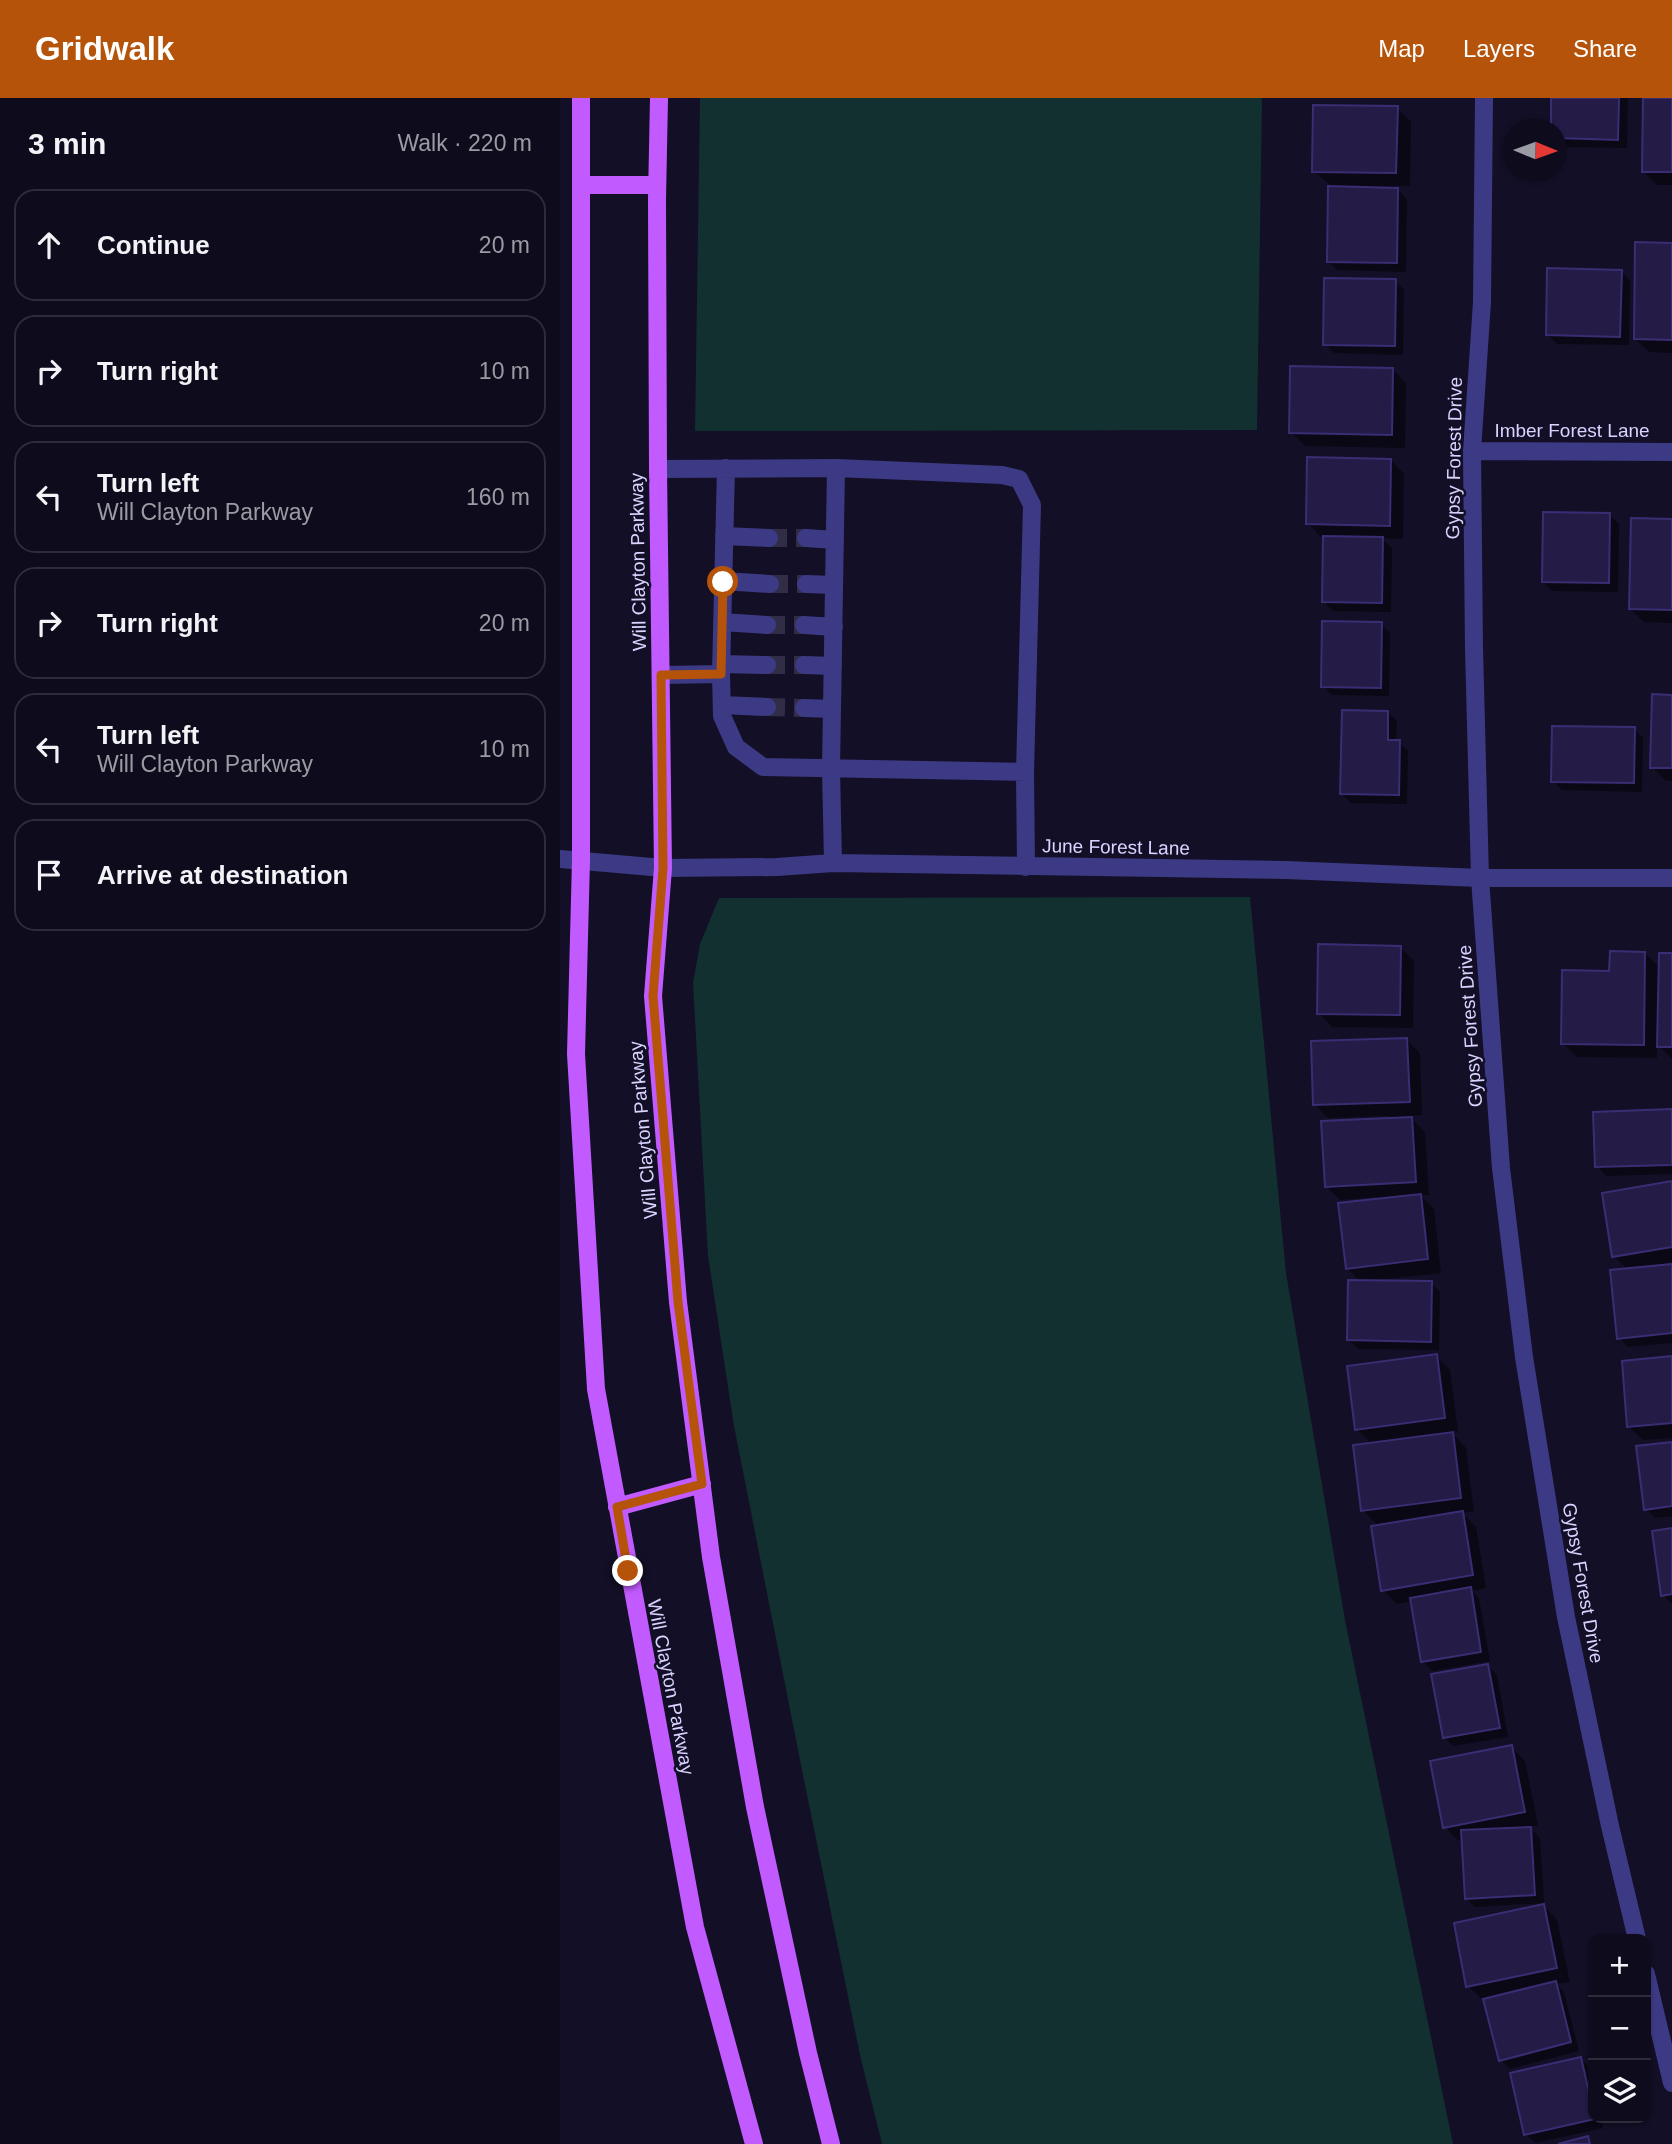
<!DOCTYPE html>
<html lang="en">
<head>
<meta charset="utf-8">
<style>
  body { margin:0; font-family:Arial,sans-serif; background:#1c1929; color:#f1f3f6 }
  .controls { position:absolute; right:21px; bottom:21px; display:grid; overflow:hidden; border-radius:14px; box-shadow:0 2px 5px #0004 }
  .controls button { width:63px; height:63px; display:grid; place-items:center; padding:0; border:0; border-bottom:2px solid #2e2b3b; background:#0e0b1c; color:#f1f3f6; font:35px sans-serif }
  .compass { position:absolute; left:944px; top:21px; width:63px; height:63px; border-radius:50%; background:#0e0b1c; box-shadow:0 2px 5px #0004; rotate:91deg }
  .stop { position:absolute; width:21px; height:21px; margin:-16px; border:5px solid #b45309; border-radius:50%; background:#fff }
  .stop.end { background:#b45309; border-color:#fff; box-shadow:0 2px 7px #0008 }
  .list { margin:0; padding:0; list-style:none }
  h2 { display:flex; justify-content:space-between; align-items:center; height:91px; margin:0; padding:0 28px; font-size:30px }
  h2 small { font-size:23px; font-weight:400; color:#9b9ba3 }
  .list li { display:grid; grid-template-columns:46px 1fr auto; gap:21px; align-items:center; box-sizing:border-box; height:112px; margin:0 14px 14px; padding:0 14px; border:2px solid #2e2b3b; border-radius:21px }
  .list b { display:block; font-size:26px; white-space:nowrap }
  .list p { margin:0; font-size:23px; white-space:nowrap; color:#9b9ba3 }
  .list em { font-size:23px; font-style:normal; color:#9b9ba3 }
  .icon { flex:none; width:38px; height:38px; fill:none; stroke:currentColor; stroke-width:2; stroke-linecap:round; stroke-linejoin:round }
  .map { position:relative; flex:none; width:1112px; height:2046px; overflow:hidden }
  header { display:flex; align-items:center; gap:42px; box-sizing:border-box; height:98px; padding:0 35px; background:#b45309; color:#fff }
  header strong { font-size:33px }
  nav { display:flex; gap:38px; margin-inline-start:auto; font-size:24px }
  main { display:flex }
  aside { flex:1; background:#0e0b1c }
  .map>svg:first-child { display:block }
  .green { fill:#12302f }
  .shadow { fill:#0007 }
  .building { fill:#241b47; stroke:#3b2d73; stroke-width:2 }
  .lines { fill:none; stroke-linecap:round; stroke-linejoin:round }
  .minor-tunnel { stroke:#312d47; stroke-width:18; stroke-dasharray:18 9; stroke-linecap:butt }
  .minor { stroke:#3d3a85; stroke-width:18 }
  .major { stroke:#c25bff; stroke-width:18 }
  .route { stroke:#b45309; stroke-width:9 }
  .labels { text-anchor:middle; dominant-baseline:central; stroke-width:5; stroke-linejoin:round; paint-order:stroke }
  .street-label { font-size:19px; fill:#d9d4ff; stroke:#130f26 }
</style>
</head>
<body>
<header>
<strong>Gridwalk</strong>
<nav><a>Map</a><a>Layers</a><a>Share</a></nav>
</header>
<main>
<aside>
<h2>3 min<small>Walk · 220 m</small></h2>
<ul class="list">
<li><svg class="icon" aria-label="ahead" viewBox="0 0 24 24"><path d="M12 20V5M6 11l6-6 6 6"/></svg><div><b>Continue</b></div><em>20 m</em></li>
<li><svg class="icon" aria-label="right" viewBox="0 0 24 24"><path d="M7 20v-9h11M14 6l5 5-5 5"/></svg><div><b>Turn right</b></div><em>10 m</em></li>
<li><svg class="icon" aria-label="left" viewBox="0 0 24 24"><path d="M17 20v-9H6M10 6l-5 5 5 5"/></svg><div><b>Turn left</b><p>Will Clayton Parkway</p></div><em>160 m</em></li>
<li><svg class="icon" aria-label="right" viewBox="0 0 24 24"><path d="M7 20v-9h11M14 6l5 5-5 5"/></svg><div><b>Turn right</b></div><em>20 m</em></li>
<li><svg class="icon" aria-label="left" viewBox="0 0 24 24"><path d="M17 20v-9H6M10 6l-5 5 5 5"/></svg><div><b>Turn left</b><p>Will Clayton Parkway</p></div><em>10 m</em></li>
<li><svg class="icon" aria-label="arrive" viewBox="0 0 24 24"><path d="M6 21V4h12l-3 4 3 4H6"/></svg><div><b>Arrive at destination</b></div></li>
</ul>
</aside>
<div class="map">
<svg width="1112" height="2046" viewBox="0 0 1112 2046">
  <rect width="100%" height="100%" fill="#130f26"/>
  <!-- green -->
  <path class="green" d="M140 0H702L697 332 135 333Z
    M690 799 726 1175 785 1522 893 2046H322L300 1957 242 1672 174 1328 148 1158 133 885 140 846 159 800Z"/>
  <!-- shadow -->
  <path class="shadow" d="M993 0H1068L1067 50 1001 49 996 44Z
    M1085 0H1112V87H1097L1083 73Z
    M837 10 851 24 850 88H834L847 101 846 174 777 172 768 163 770 87 754 73Z
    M1112 146V255L1089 254 1075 241Z
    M1061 173 1070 183 1069 247 997 246 988 237Z
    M835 183 844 192 843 257 774 255 765 246Z
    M832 271 846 285 845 350 745 348 731 334Z
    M831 362 844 376 843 441 821 440 832 450 831 514 773 513 764 504 765 439H761L748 425Z
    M1050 417 1059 426 1058 494 992 493 983 484Z
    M1112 422V525L1084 524 1071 511Z
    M821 526 830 535 829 598 772 597 763 588Z
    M1112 598V683H1106L1092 669Z
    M827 614 837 623 836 644H839L848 653 847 706 791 705 782 696Z
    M1074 631 1083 640 1082 694 1002 692 993 683Z
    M841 850 854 863 853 930 772 929 759 915Z
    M1085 855 1101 871 1112 857V961L1097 946V960L1017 959 1003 945 1051 875Z
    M846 942 860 955 862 1017 849 1018 865 1034 869 1097H860L874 1111 881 1175 818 1182V1184L871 1185 880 1194 879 1252 798 1251 789 1242 801 1184 787 1170 817 1099 780 1102 766 1088 829 1022V1018L768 1020 755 1007Z
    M1112 1013V1076L1046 1078 1037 1068Z
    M1112 1085V1164L1105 1165 1106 1168 1112 1167V1245L1068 1249 1059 1240 1068 1172 1054 1158Z
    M876 1258 890 1272 898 1333 891 1334 906 1350 914 1413 902 1415 916 1429 926 1490 912 1493 919 1500 930 1563 872 1573 863 1563 852 1503 837 1506 823 1492 819 1429 803 1412 812 1346 797 1331Z
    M1112 1260V1340L1083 1342 1069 1329Z
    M1112 1345V1418L1095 1420 1086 1411Z
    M1112 1432V1506L1103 1497Z
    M928 1568 937 1577 948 1639 893 1648 884 1639Z
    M951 1649 965 1663 978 1727 969 1729 980 1740 984 1805 915 1809 906 1800 903 1742 899 1743 885 1729Z
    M984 1808 997 1822 1010 1884 996 1886 1004 1894 1019 1953 950 1971 941 1962 925 1901H922L908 1888Z
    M1021 1961 1030 1970 1033 1985V2020H1041L1043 2030 975 2045 966 2036Z"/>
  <!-- building -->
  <path class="building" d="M991 0H1059L1058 42 996 40V32H991Z
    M1083 0H1112V74H1082Z
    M753 7 838 8 836 75 752 74Z
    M768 88 838 90 837 165 767 164Z
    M1075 144 1112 145V242L1074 241Z
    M987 170 1062 172 1060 239 986 237Z
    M764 180 836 181 835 248 763 247Z
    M730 268 833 270 832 337 729 335Z
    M747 359 831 361 830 428 746 426Z
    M983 414 1050 415 1049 485 982 484Z
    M1071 420 1112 421V512L1069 511Z
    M763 438 823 439 822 505 762 504Z
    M762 523 822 524 821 590 761 589Z
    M1092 596 1112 597V670H1090Z
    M782 612 828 613V642H840L839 697 780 696Z
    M992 628 1075 629 1074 685 991 684Z
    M758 846 841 848 840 917 757 916Z
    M1050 853 1085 854 1084 947 1001 946 1002 872 1049 873Z
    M1099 855H1112V949H1097Z
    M847 940 850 1004 753 1007 751 943Z
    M1112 1011V1067L1035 1069 1033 1014Z
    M852 1019 856 1084 765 1089 761 1023Z
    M1112 1083V1149L1052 1159 1042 1095Z
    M861 1096 868 1161 786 1171 778 1105Z
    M1112 1166V1235L1057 1241 1050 1172Z
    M788 1182 872 1183 871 1244 787 1242Z
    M877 1256 885 1320 795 1332 787 1268Z
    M1112 1258V1325L1067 1329 1062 1263Z
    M893 1334 901 1400 801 1413 793 1347Z
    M1112 1344V1408L1084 1412 1076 1348Z
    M903 1413 913 1477 821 1493 811 1428Z
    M1112 1430V1496L1101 1498 1092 1433Z
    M911 1489 921 1554 861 1564 850 1500Z
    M928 1566 940 1630 883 1640 871 1576Z
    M952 1647 965 1714 883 1730 870 1663Z
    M971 1729 975 1797 905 1801 901 1732Z
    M984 1806 997 1870 906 1889 894 1825Z
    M996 1883 1011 1944 939 1963 923 1901Z
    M1021 1959 1035 2021 964 2037 950 1975Z
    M1028 2038 1030 2046H998Z"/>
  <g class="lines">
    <!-- minor-tunnel -->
    <path class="minor-tunnel" d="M209 440H246
      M210 486H246
      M207 527H244
      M207 567H244
      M207 609 244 610"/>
    <!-- minor -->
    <path class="minor" d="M924 0 922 204 912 353 914 550 920 780 941 1070 964 1259 1006 1519 1050 1728 1077 1841
      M912 353 1112 354
      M98 371 276 370 442 377 459 381 472 407 465 674 466 769
      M164 438 209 440
      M246 440 275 442
      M163 483 210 486
      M246 486 274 487
      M162 524 207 527
      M244 527 274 529
      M161 566 207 567
      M244 567 273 568
      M161 576 166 370
      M101 577 161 576 162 618 176 649 203 669 465 674
      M162 607 207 609
      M244 610 272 611
      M0 761 103 770 217 769 273 765 726 772 920 780H1112
      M273 765 271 671 276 370
      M1086 1876 1112 1985"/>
    <!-- major -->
    <path class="major" d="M21 0V762L16 956 36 1291 135 1829 194 2046
      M99 0 97 101 98 371 103 770 93 898 118 1204 151 1459 195 1709 248 1955 271 2046
      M21 87H97
      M57 1409 142 1386"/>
  </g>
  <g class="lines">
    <!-- route -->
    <path class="route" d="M68 1473 57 1409 142 1386 118 1204 93 898 103 770 101 577 161 576 163 484"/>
  </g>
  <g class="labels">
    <!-- street labels -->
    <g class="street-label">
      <text x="1012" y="332">Imber Forest Lane</text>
      <text transform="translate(894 360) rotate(-89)">Gypsy Forest Drive</text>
      <text transform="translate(78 464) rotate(-91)">Will Clayton Parkway</text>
      <text transform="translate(556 749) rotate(1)">June Forest Lane</text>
      <text transform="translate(910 928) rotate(-94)">Gypsy Forest Drive</text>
      <text transform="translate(83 1032) rotate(-95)">Will Clayton Parkway</text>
      <text transform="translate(1023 1485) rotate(80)">Gypsy Forest Drive</text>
      <text transform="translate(111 1589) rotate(79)">Will Clayton Parkway</text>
    </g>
  </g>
</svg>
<div class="controls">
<button>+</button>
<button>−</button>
<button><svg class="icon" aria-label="layers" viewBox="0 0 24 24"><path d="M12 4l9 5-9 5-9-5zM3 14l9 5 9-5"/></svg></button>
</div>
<svg class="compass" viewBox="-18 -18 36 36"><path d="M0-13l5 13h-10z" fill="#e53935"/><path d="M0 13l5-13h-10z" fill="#9b9ba3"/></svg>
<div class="stop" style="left:163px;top:484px"></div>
<div class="stop end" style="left:68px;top:1473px"></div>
</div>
</main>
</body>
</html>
